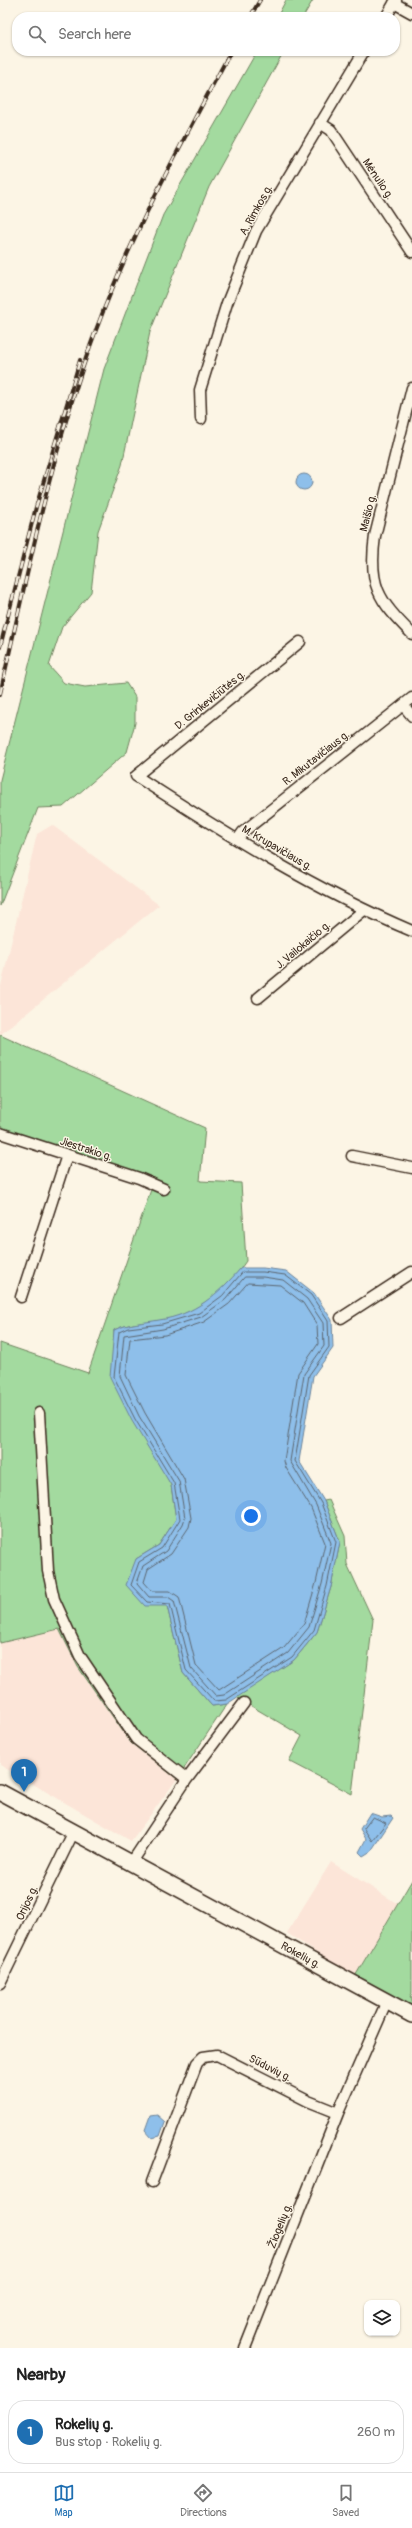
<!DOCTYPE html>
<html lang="en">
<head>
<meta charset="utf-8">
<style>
  body { margin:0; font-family:Pangolin,sans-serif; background:#f6f6f6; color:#222 }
  .controls { position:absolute; right:12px; bottom:12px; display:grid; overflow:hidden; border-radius:8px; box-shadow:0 1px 3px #0004 }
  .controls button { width:36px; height:36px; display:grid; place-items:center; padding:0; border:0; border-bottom:1px solid #e0e0e0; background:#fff; color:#222; font:20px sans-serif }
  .you { position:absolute; left:251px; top:1516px; width:14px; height:14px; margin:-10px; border:3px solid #fff; border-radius:50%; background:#1a73e8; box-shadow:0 0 0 6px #1a73e833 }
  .badge { display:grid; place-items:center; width:26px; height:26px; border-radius:50%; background:#1f6fb2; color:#fff; font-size:13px; font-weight:700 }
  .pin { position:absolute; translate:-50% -33px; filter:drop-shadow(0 1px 2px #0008) }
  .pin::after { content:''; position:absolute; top:21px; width:14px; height:12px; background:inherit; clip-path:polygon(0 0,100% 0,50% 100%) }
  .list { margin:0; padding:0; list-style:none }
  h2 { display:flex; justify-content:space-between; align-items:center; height:52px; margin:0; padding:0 16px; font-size:17px }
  h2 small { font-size:13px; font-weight:400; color:#767676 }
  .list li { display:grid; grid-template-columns:26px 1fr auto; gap:12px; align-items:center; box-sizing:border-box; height:64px; margin:0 8px 8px; padding:0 8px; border:1px solid #e0e0e0; border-radius:16px }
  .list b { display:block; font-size:15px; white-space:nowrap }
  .list p { margin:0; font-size:13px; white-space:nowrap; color:#767676 }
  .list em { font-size:13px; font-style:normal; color:#767676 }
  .icon { flex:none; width:22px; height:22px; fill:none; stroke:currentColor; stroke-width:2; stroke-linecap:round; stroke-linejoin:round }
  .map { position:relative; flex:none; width:412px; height:2348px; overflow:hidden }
  .search { position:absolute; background:#fff; box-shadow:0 1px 3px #0004; left:12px; right:12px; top:12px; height:44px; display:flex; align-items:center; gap:10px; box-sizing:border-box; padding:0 14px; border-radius:16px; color:#767676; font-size:15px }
  .sheet { height:124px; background:#fff }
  nav { display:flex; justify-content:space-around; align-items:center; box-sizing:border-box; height:56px; border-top:1px solid #e0e0e0; background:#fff; font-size:11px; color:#767676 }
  nav a { display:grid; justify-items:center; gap:2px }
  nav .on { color:#1f6fb2 }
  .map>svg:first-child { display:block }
  .built { fill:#fce5d8 }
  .green { fill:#a3da9f; stroke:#6f825e }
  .water { fill:#8ebfea; stroke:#6d8398 }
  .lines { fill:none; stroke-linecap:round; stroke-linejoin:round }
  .shore { stroke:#5c6670; stroke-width:1 }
  .minor-casing { stroke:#3b2a1e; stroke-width:13 }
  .secondary-casing { stroke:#3b2a1e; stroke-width:18 }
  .minor { stroke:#fcf5e5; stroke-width:10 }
  .secondary { stroke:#fcf5e5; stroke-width:15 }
  .rail-casing { stroke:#3b2a1e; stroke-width:4 }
  .rail { stroke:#fcf5e5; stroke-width:2.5; stroke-dasharray:8; stroke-linecap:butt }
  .labels { text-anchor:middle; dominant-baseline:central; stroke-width:3; stroke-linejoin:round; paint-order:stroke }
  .street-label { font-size:11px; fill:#3b2a1e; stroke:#fcf5e5 }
</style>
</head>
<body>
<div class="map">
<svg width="412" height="2348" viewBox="0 0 412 2348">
  <rect width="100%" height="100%" fill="#fcf5e5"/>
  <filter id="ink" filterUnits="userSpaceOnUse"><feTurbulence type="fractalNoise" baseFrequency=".025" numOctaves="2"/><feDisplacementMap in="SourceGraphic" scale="8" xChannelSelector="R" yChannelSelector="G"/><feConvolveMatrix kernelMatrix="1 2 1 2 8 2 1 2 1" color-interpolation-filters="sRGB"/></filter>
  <g filter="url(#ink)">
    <!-- built -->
    <path class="built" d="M52 825 159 905 0 1035V990L37 834Z
      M59 1629 78 1667 131 1743 177 1779 131 1841 0 1765V1643Z
      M331 1862 398 1904 354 1978 287 1933Z"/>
    <!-- green -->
    <path class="green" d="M286 0H313L303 17H277Z
      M257 51H284L209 187 150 332 122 465 98 531 91 592 62 627 49 666 64 683 85 687 126 683 135 697V723L127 752 63 807 38 808 0 906V780L104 369 163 215Z
      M0 1035 205 1128 200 1181 241 1183 246 1261C226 1291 196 1315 159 1321 143 1323 129 1323 114 1330V1345L159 1462 171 1485 176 1519 159 1545 136 1559 167 1606 183 1673 212 1706 227 1704 177 1779 131 1743 78 1667 59 1629 0 1643V1343L88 1373 155 1178 0 1128Z
      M329 1500 345 1536 347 1564 373 1620 352 1794 289 1761 302 1736 236 1697 294 1660 317 1632 331 1587 340 1542 324 1501Z
      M412 1880V1993L410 1997 412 1998V2008L354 1978Z"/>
    <!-- water -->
    <path class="water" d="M296 482a8 8 0 1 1 16 0a8 8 0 1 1-16 0Z
      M241 1268H263L286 1271 314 1293 332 1320 333 1348 313 1376 299 1461 324 1501 340 1542 331 1587 317 1632 294 1660 227 1704 212 1706 183 1673 167 1606H145L126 1585 136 1559 159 1545 176 1519 171 1485 132 1421 110 1377 114 1330C129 1323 143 1323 159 1320 195 1315 218 1294 241 1268Z
      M370 1813 382 1817 391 1816 393 1818 371 1851 363 1856 359 1852 366 1839 360 1829Z
      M157 2115 165 2122 160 2136 152 2138 145 2130 150 2116Z"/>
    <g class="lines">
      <!-- shore -->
      <path class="shore" d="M243 1272H263L285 1275 311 1295 328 1321 329 1347 309 1375 295 1461 321 1503 336 1542 327 1586 314 1630 292 1657 226 1700 214 1701 186 1670 170 1604 147 1602 131 1585 139 1562 162 1548 180 1519 174 1483 135 1419 114 1377 119 1332 128 1328 162 1324 199 1313 222 1296Z
        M245 1277H263L283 1280 307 1299 323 1323 324 1346 304 1374 290 1461 316 1505 331 1543 322 1584 309 1627 288 1653 224 1695 216 1696 191 1668 174 1601 168 1597H149L137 1583 143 1566 166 1551 183 1524 185 1518 179 1481 139 1416 120 1376 124 1335 163 1329 201 1317 225 1300Z
        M248 1283 280 1285 303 1303 317 1325 318 1344 298 1373 284 1461 286 1468 311 1508 325 1543 316 1583 304 1624 284 1648 219 1690 196 1665 179 1597 170 1591H152L144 1582 148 1569 171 1554 189 1527 191 1518 184 1479 145 1413 126 1375 130 1339 165 1335 204 1322 229 1304Z
        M373 1817 386 1823 372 1841 364 1829Z"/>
      <!-- minor casing -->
      <g class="minor-casing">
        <path id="minor" d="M394 3 412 13
          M386 17 396 0
          M320 123 331 130 412 252
          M412 388 375 536C368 585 378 600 412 634
          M201 419 200 390 227 303 256 231 364 51
          M300 642 136 776C224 833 315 890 412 931
          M403 705 412 716
          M238 839 243 832 412 698
          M258 998 364 910
          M0 1133 139 1178 164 1189
          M352 1156 412 1168
          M21 1297 67 1155
          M341 1318 412 1272
          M39 1413 48 1571 54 1599 80 1656 136 1739 187 1779
          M132 1862 187 1779 244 1703
          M0 1983 74 1831
          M152 2182 197 2063 203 2057 217 2055 308 2101 338 2113
          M245 2348 338 2113 387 2001"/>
      </g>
      <!-- secondary casing -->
      <g class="secondary-casing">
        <g id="secondary">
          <path id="s1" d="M0 1792 412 2015"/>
        </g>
      </g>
      <!-- minor -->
      <use href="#minor" class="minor"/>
      <!-- secondary -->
      <use href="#secondary" class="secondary"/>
      <!-- rail casing -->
      <g class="rail-casing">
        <path id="rail" d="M250 17 260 0
          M0 647 36 507 80 360
          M0 694C28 572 52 448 96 330 132 233 182 142 231 51"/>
      </g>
      <!-- rail -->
      <use href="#rail" class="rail"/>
    </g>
  </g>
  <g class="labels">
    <!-- street labels -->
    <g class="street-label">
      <text transform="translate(378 179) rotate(56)">Mėnulio g.</text>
      <text transform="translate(256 210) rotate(-61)">A. Rimkos g.</text>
      <text transform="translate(368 513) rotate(-76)">Maišio g.</text>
      <text transform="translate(210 700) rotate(-39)">D. Grinkevičiūtės g.</text>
      <text transform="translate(316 758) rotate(-38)">R. Mikutavičiaus g.</text>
      <text transform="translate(277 848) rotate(30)">M. Krupavičiaus g.</text>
      <text transform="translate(303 945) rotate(-40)">J. Vailokaičio g.</text>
      <text transform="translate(86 1149) rotate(18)">Jiestrakio g.</text>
      <text transform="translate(27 1903) rotate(-65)">Orijos g.</text>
      <text stroke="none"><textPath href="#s1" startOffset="342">Rokelių g.</textPath></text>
      <text transform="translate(270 2068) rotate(27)">Sūduvių g.</text>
      <text transform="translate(280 2226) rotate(-68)">Žiogelių g.</text>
    </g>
  </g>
</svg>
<div class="controls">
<button><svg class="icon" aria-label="layers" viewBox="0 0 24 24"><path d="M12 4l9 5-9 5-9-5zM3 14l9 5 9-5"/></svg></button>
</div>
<div class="you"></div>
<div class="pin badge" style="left:24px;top:1792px">1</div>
<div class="search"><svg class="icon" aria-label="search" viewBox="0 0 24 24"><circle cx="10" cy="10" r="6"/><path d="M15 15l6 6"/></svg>Search here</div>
</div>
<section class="sheet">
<h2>Nearby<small></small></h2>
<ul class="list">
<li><span class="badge">1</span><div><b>Rokelių g.</b><p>Bus stop · Rokelių g.</p></div><em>260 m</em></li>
</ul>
</section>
<nav>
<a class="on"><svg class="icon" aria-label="map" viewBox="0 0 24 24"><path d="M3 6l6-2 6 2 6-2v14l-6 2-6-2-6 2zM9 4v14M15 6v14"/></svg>Map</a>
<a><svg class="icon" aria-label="directions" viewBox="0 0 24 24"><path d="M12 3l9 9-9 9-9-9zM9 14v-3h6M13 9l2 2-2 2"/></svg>Directions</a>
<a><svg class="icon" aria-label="saved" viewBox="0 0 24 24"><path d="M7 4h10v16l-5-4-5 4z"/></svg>Saved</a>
</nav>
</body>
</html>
